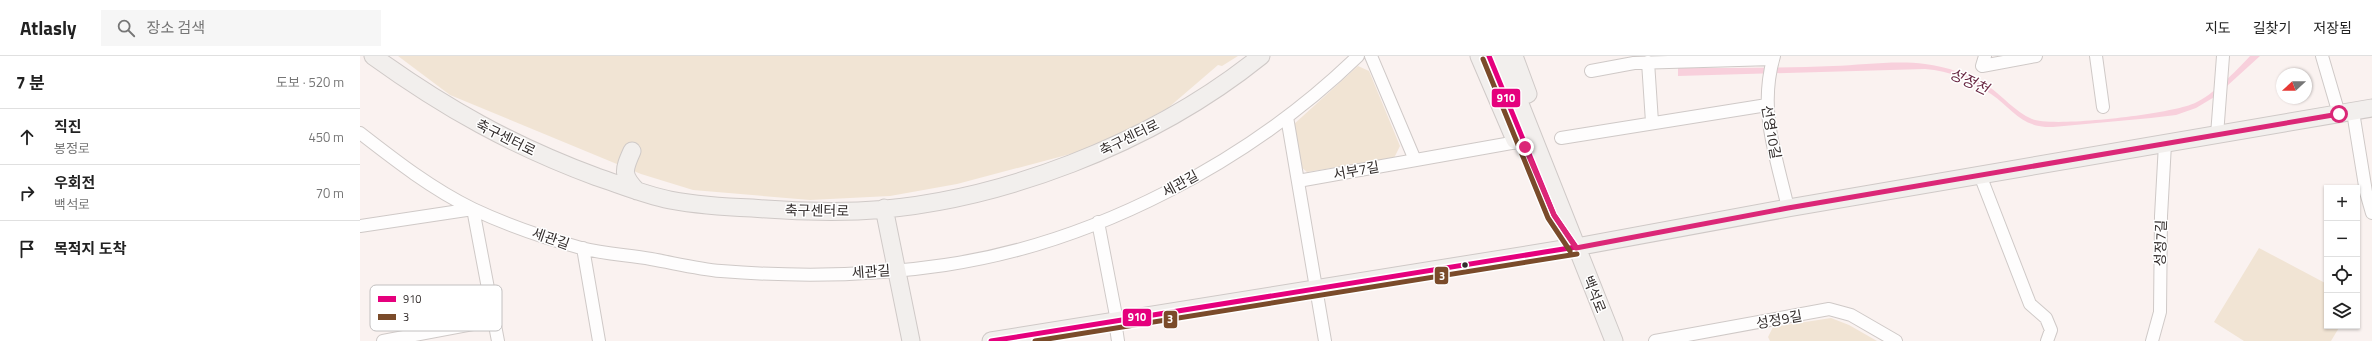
<!DOCTYPE html>
<html lang="ko">
<head>
<meta charset="utf-8">
<style>
  body { margin:0; font-family:"Titillium Web","Noto Sans KR",sans-serif; background:#f6f6f6; color:#222 }
  .controls { position:absolute; right:12px; bottom:12px; display:grid; overflow:hidden; border-radius:0px; box-shadow:0 1px 3px #0004 }
  .controls button { width:36px; height:36px; display:grid; place-items:center; padding:0; border:0; border-bottom:1px solid #e0e0e0; background:#fff; color:#222; font:20px sans-serif }
  .compass { position:absolute; left:1916px; top:12px; width:36px; height:36px; border-radius:50%; background:#fff; box-shadow:0 1px 3px #0004; rotate:249deg }
  .stop { position:absolute; width:12px; height:12px; margin:-9px; border:3px solid #db2777; border-radius:50%; background:#fff }
  .stop.end { background:#db2777; border-color:#fff; box-shadow:0 1px 4px #0008 }
  .list { margin:0; padding:0; list-style:none }
  h2 { display:flex; justify-content:space-between; align-items:center; height:52px; margin:0; padding:0 16px; font-size:17px }
  h2 small { font-size:13px; font-weight:400; color:#767676 }
  .list li { display:grid; grid-template-columns:26px 1fr auto; gap:12px; align-items:center; box-sizing:border-box; height:56px; padding:0 16px; border-top:1px solid #e0e0e0 }
  .list b { display:block; font-size:15px; white-space:nowrap }
  .list p { margin:0; font-size:13px; white-space:nowrap; color:#767676 }
  .list em { font-size:13px; font-style:normal; color:#767676 }
  .icon { flex:none; width:22px; height:22px; fill:none; stroke:currentColor; stroke-width:2; stroke-linecap:round; stroke-linejoin:round }
  .map { position:relative; flex:none; width:2012px; height:285px; overflow:hidden }
  header { display:flex; align-items:center; gap:24px; box-sizing:border-box; height:56px; padding:0 20px; background:#fff; border-bottom:1px solid #e0e0e0 }
  header strong { font-size:19px }
  nav { display:flex; gap:22px; margin-inline-start:auto; font-size:14px }
  .search { width:280px; height:36px; background:#f6f6f6; display:flex; align-items:center; gap:10px; box-sizing:border-box; padding:0 14px; border-radius:0px; color:#767676; font-size:15px }
  main { display:flex }
  aside { flex:1; background:#fff }
  .map>svg:first-child { display:block }
  .green { fill:#f1e4d4 }
  .water { fill:#f8d0dc }
  .lines { fill:none; stroke-linecap:round; stroke-linejoin:round }
  .street-casing { stroke:#cfc9c7; stroke-width:14 }
  .secondary-casing { stroke:#cfc9c7; stroke-width:19 }
  .street { stroke:#fefdfd; stroke-width:12 }
  .secondary { stroke:#f2efed; stroke-width:17 }
  .bus-1-casing { stroke:#fff; stroke-width:8 }
  .bus-2-casing { stroke:#fff; stroke-width:8 }
  .bus-1 { stroke:#e5007d; stroke-width:5 }
  .bus-2 { stroke:#7a4b2a; stroke-width:5 }
  .route { stroke:#db2777; stroke-width:5 }
  .bus-dot { fill:#332d2c; stroke:#fff; stroke-width:1.5 }
  .labels { text-anchor:middle; dominant-baseline:central; stroke-width:3; stroke-linejoin:round; paint-order:stroke }
  .street-label { font-size:14px; fill:#332d2c; stroke:#fff }
  .water-label { font-size:15px; font-style:italic; fill:#6b2b45; stroke:#fff }
  .key { fill:#fff; stroke:#c2c0c0; stroke-width:1 }
  .key-label { font-size:11px; fill:#332d2c }
  .line-badge { stroke:#fff; stroke-width:1.5 }
  .badge-label { font-size:11px; text-anchor:middle; font-weight:bold; fill:#fff }
</style>
</head>
<body>
<header>
<strong>Atlasly</strong>
<div class="search"><svg class="icon" aria-label="search" viewBox="0 0 24 24"><circle cx="10" cy="10" r="6"/><path d="M15 15l6 6"/></svg>장소 검색</div>
<nav><a>지도</a><a>길찾기</a><a>저장됨</a></nav>
</header>
<main>
<aside>
<h2>7 분<small>도보 · 520 m</small></h2>
<ul class="list">
<li><svg class="icon" aria-label="ahead" viewBox="0 0 24 24"><path d="M12 20V5M6 11l6-6 6 6"/></svg><div><b>직진</b><p>봉정로</p></div><em>450 m</em></li>
<li><svg class="icon" aria-label="right" viewBox="0 0 24 24"><path d="M7 20v-9h11M14 6l5 5-5 5"/></svg><div><b>우회전</b><p>백석로</p></div><em>70 m</em></li>
<li><svg class="icon" aria-label="arrive" viewBox="0 0 24 24"><path d="M6 21V4h12l-3 4 3 4H6"/></svg><div><b>목적지 도착</b></div></li>
</ul>
</aside>
<div class="map">
<svg width="2012" height="285" viewBox="0 0 2012 285">
  <rect width="100%" height="100%" fill="#faf2f0"/>
  <!-- green -->
  <path class="green" d="M38 0H878L862 10 858 9 808 52 733 92 597 128 530 140 450 144 333 134 281 118 90 39Z
    M998 10 1009 15 1040 90 1034 102 947 116 941 111 933 69Z
    M1899 192 1967 228V270H1980L1971 285H1884L1854 266Z
    M1471 262 1489 269 1517 285H1410L1408 281 1413 271Z"/>
  <!-- water -->
  <path class="water" d="M1890 0H1900L1856 40 1836 52 1816 59 1791 62 1693 71C1661 72 1654 54 1631 38 1611 24 1590 15 1565 13L1318 20V12C1370 12 1422 12 1473 10 1502 9 1537 4 1565 8 1587 11 1609 18 1628 30 1643 40 1655 56 1672 63 1693 72 1812 58 1835 47 1853 39 1876 15 1890 0Z"/>
  <g class="lines">
    <!-- street casing -->
    <g class="street-casing">
      <path id="street" d="M1011 0 1055 104
        M1414 0C1398 54 1416 99 1428 152
        M1625 0 1622 10 1676 0
        M1736 0 1743 51
        M1962 0 1979 58
        M1288 6 1292 66
        M1231 15 1274 7 1413 3
        M1993 56 2006 136 2012 157
        M927 61 965 285
        M0 77C36 105 72 133 113 153 147 169 185 182 221 192 244 198 268 199 291 203 314 207 338 213 361 215 435 221 512 220 585 209 735 187 890 105 998 0
        M1857 79 1863 0
        M1201 82 1407 49
        M1620 119 1670 248 1686 262 1691 274 1687 285
        M938 125 1157 86
        M738 166 757 265
        M0 170 113 153 138 285
        M223 192 239 285
        M755 265 758 285
        M23 285 134 264
        M1295 285 1469 253 1491 259 1536 285
        M1792 285 1800 256 1801 160 1805 88"/>
    </g>
    <!-- secondary casing -->
    <g class="secondary-casing">
      <path id="secondary" d="M13 0C85 52 153 90 237 121 261 129 285 139 310 144 337 149 365 151 392 152 427 155 463 156 498 155 638 148 793 87 901 0
        M1119 0 1155 84
        M1141 0 1254 285
        M1154 0 1168 38
        M1156 68 1180 127
        M272 95C263 115 262 119 277 135
        M524 152 551 285
        M631 285 1216 191 1428 152 2012 52"/>
    </g>
    <!-- street -->
    <use href="#street" class="street"/>
    <!-- secondary -->
    <use href="#secondary" class="secondary"/>
    <!-- bus-1 casing -->
    <g class="bus-1-casing">
      <path id="bus-1" d="M1129 0 1194 159 1216 191
        M631 285 1216 191"/>
    </g>
    <!-- bus-2 casing -->
    <g class="bus-2-casing">
      <path id="bus-2" d="M1123 3 1188 162 1210 195
        M675 285 1217 198"/>
    </g>
    <!-- bus-1 -->
    <use href="#bus-1" class="bus-1"/>
    <!-- bus-2 -->
    <use href="#bus-2" class="bus-2"/>
  </g>
  <g class="lines">
    <!-- route -->
    <path class="route" d="M1165 91 1194 159 1216 192 1428 152 1979 58"/>
  </g>
  <!-- markers -->
  <circle class="bus-dot" cx="1105" cy="209" r="3.5"/>
  <g class="labels">
    <!-- street labels -->
    <g class="street-label">
      <text transform="translate(1412 76) rotate(80)">선영10길</text>
      <text transform="translate(146 81) rotate(26)">축구센터로</text>
      <text transform="translate(769 81) rotate(-26)">축구센터로</text>
      <text transform="translate(996 114) rotate(-10)">서부7길</text>
      <text transform="translate(820 127) rotate(-29)">세관길</text>
      <text transform="translate(457 154) rotate(1)">축구센터로</text>
      <text transform="translate(191 182) rotate(19)">세관길</text>
      <text transform="translate(1800 187) rotate(-88)">성정7길</text>
      <text transform="translate(511 215) rotate(-4)">세관길</text>
      <text transform="translate(1235 238) rotate(68)">백석로</text>
      <text transform="translate(1419 263) rotate(-10)">성정9길</text>
    </g>
    <!-- water labels -->
    <g class="water-label">
      <text transform="translate(1609 25) rotate(25)">성정천</text>
    </g>
  </g>
  <!-- legend -->
  <rect x="10" y="229" width="132" height="46" rx="6" class="key"/>
  <rect x="18" y="240" width="18" height="6" fill="#e5007d"/>
  <rect x="18" y="258" width="18" height="6" fill="#7a4b2a"/>
  <g class="key-label">
    <text x="43" y="247">910</text>
    <text x="43" y="265">3</text>
  </g>
  <g class="line-badge">
    <rect x="1131" y="32" width="30" height="20" rx="4" fill="#e5007d"/>
    <rect x="1074" y="210" width="15" height="19" rx="4" fill="#7a4b2a"/>
    <rect x="762" y="252" width="30" height="19" rx="4" fill="#e5007d"/>
    <rect x="803" y="254" width="15" height="19" rx="4" fill="#7a4b2a"/>
  </g>
  <g class="badge-label">
    <text x="1146" y="46">910</text>
    <text x="1082" y="224">3</text>
    <text x="777" y="265">910</text>
    <text x="810" y="267">3</text>
  </g>
</svg>
<div class="controls">
<button>+</button>
<button>−</button>
<button><svg class="icon" aria-label="locate" viewBox="0 0 24 24"><circle cx="12" cy="12" r="6"/><path d="M12 2v4M12 18v4M2 12h4M18 12h4"/></svg></button>
<button><svg class="icon" aria-label="layers" viewBox="0 0 24 24"><path d="M12 4l9 5-9 5-9-5zM3 14l9 5 9-5"/></svg></button>
</div>
<svg class="compass" viewBox="-18 -18 36 36"><path d="M0-13l5 13h-10z" fill="#e53935"/><path d="M0 13l5-13h-10z" fill="#767676"/></svg>
<div class="stop" style="left:1979px;top:58px"></div>
<div class="stop end" style="left:1165px;top:91px"></div>
</div>
</main>
</body>
</html>
